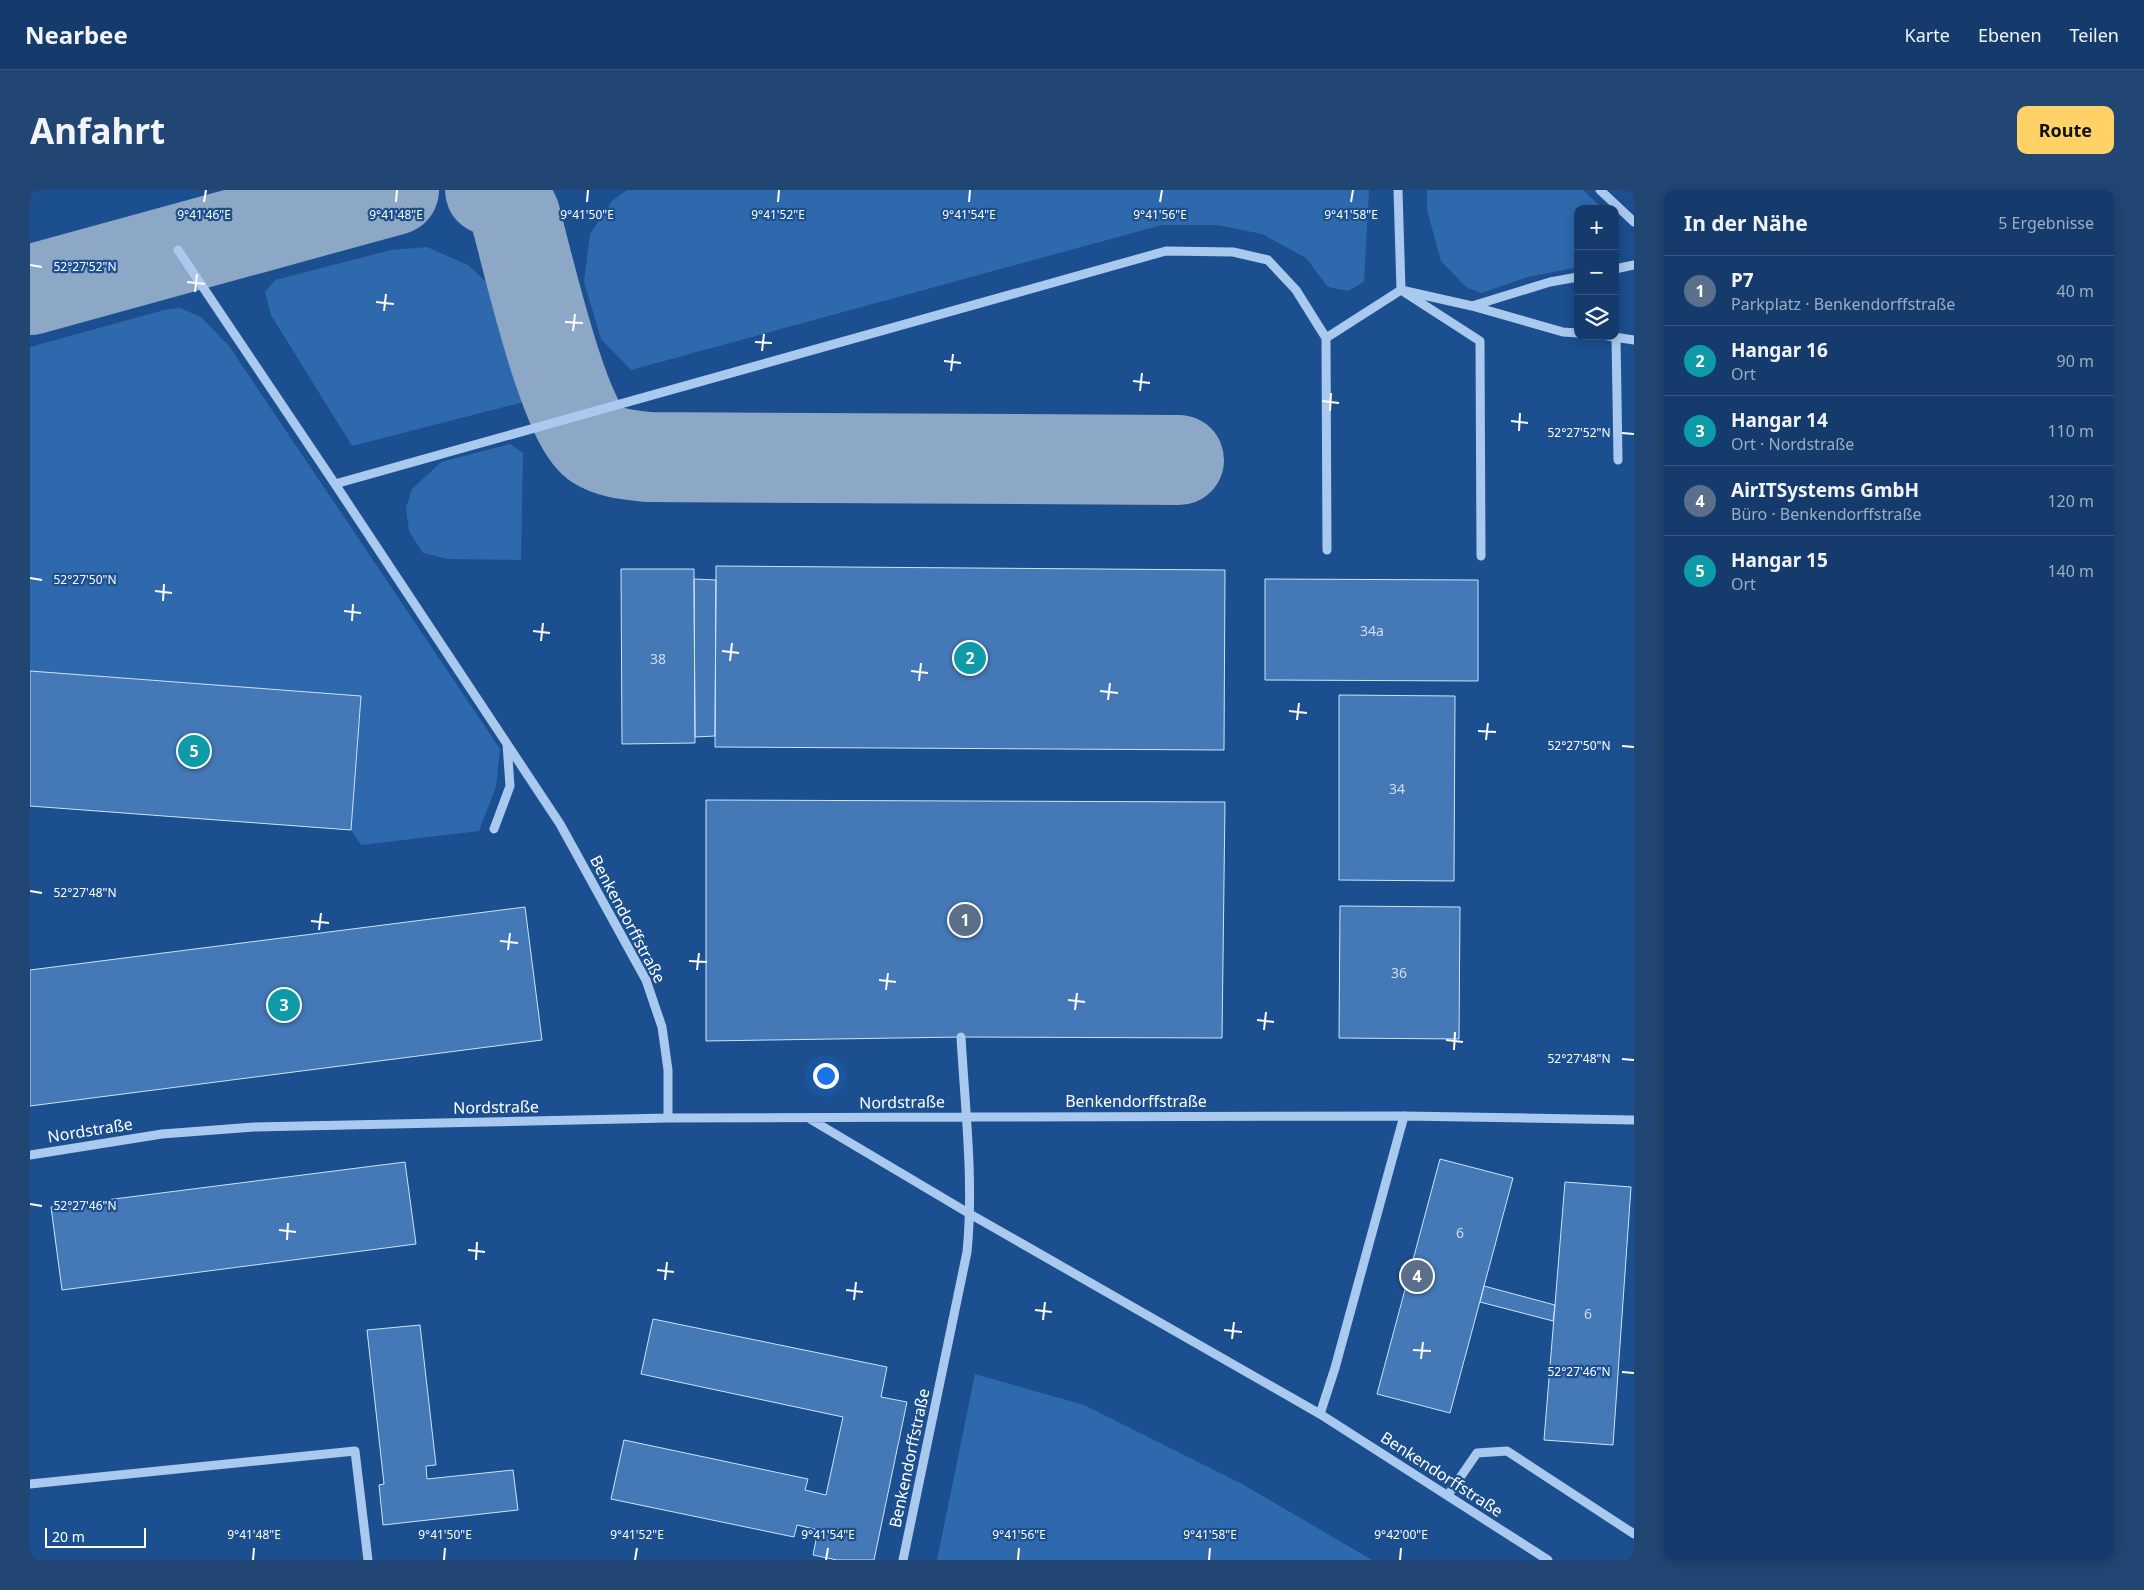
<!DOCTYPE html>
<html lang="de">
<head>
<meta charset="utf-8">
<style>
  body { margin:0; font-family:"Noto Sans",sans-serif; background:#214673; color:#f1f3f6 }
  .controls { position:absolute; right:15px; top:15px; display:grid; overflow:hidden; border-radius:10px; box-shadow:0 2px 12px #0003 }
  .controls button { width:45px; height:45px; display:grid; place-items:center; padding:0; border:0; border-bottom:1px solid #33557e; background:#143b6b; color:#f1f3f6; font:25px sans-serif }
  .scale { position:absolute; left:15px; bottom:12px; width:101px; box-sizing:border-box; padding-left:5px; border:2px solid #fff; border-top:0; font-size:14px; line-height:18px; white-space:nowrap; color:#fff; -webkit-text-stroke:4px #1b4f8f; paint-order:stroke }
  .you { position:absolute; left:795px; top:885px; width:18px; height:18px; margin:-12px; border:4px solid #fff; border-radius:50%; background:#1a73e8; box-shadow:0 0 0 8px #1a73e833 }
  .badge { display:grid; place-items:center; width:32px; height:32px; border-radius:50%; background:#ffd166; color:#fff; font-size:16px; font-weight:700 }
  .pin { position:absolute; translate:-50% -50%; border:2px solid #fff; box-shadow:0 1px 5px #0006 }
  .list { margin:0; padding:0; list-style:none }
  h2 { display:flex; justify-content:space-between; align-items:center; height:65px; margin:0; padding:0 20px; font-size:21px }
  h2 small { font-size:16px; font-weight:400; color:#9dadc1 }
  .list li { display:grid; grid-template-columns:32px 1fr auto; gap:15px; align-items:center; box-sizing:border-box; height:70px; padding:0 20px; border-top:1px solid #33557e }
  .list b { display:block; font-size:19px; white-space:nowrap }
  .list p { margin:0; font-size:16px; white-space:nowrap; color:#9dadc1 }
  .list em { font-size:16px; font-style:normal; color:#9dadc1 }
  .icon { flex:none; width:28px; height:28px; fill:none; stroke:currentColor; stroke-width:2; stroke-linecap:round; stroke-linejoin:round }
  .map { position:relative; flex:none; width:1604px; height:1370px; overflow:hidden; border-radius:10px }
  header { display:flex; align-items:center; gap:30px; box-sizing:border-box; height:70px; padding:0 25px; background:#143b6b; border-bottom:1px solid #33557e }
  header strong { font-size:24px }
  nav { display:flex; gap:28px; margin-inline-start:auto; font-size:18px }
  .intro { display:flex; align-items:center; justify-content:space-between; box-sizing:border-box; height:120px; padding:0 30px }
  h1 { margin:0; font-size:35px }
  .button { padding:12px 22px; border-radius:10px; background:#ffd166; color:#111; font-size:18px; font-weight:700 }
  main { display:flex; gap:30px; padding:0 30px }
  aside { flex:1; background:#143b6b; border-radius:10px; box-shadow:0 2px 12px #0003 }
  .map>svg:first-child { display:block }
  .green { fill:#2e69ad }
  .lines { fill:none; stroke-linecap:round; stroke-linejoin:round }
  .taxiway { stroke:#8da7c7; stroke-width:90 }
  .building { fill:#4478b7; stroke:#cfe3fa }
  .minor { stroke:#a9c9ee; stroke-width:9 }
  .ticks { fill:none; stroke:#fff; stroke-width:2 }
  .labels { text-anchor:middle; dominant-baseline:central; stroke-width:4.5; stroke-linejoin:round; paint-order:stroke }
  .number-label { font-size:14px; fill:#d0dded }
  .street-label { font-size:16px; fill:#fff; stroke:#1b4f8f }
  .ticks-label { font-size:12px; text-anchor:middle; fill:#fff; stroke:#1b4f8f; stroke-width:4.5; stroke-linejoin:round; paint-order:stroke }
</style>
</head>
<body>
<header>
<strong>Nearbee</strong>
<nav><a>Karte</a><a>Ebenen</a><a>Teilen</a></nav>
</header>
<div class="intro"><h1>Anfahrt</h1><a class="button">Route</a></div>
<main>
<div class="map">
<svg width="1604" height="1370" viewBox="0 0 1604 1370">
  <rect width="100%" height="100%" fill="#1b4f8f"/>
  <!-- green -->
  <path class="green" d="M597 0H1339L1334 92 1318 101 1298 97 1276 68 1232 44 1187 35H1132L601 180 571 149 554 92 560 44 582 11Z
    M1397 0H1553L1573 19H1548V77L1498 87 1451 103 1436 97 1411 71 1397 20Z
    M397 57 438 75 465 100 481 141 498 211 322 256 241 125 235 102 245 90 361 60Z
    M150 118 171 127 199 156 470 559 466 597 449 641 331 655 321 640 331 506 0 481V157L134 120Z
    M480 254 493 263 491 370 417 369 393 363 379 341 376 318 382 299 411 272Z
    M945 1184 1054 1215 1214 1295 1342 1370H907Z"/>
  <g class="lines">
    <!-- taxiway -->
    <path class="taxiway" d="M460 0C472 5 479 13 485 25 497 68 534 234 566 254 581 264 601 265 618 267L1149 270
      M0 100 364 0"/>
  </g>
  <!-- building -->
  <path class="building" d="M686 376 1195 380 1194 560 685 557Z
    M591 379H664L665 553 592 554Z
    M664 389 686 390 685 546 665 547Z
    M1235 389 1448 390V491L1235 490Z
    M0 481 331 506 321 640 0 616Z
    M1309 505 1425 506 1424 691 1309 690Z
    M676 610 1195 612 1192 848 931 847 676 851Z
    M1310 716 1430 717 1429 849 1309 848Z
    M495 717 512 850 0 916V780Z
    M1410 969 1483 988 1420 1223 1347 1204Z
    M375 972 386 1054 32 1100 21 1017Z
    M1535 992 1601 997 1583 1255 1514 1250Z
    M1454 1096 1525 1115 1523 1131 1450 1112Z
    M623 1129 857 1177 851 1207 877 1212 844 1370H807L783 1365 788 1340 767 1335 764 1347 581 1309 594 1250 778 1289 775 1300 796 1305 813 1227 611 1184Z
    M390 1135 406 1275 396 1276 397 1289 483 1280 488 1320 353 1335 349 1295 354 1294 337 1140Z"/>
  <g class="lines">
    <!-- minor -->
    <path class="minor" d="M1368 0 1371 100 1450 151 1451 366
      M1570 0 1604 32
      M148 60 305 294
      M1585 79 1604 75
      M1442 116 1533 142 1548 143
      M1578 146 1604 150
      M1586 147 1588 270
      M1296 148 1297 360
      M464 639 480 596 477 554
      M638 928V880L632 837 616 790 530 634 305 294 1136 61 1203 62 1238 70 1266 100 1296 148 1371 100 1442 116 1520 92 1548 87
      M780 929 940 1024 1290 1224 1518 1370
      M0 965 132 944 224 937 638 928 935 927 1374 926 1604 930
      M1290 1224 1305 1178 1374 926
      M0 1294 325 1261 338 1370
      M1418 1305 1447 1263 1477 1261 1604 1344
      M873 1370 937 1062C944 990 935 919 931 847"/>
  </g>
  <!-- ticks -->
  <path class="ticks" d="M174 12 176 0M366 12 367 0M557 12 558 0M748 12 749 0M939 12 940 0M1130 12 1132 0M1321 12 1323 0M0 75 12 77M157 92 175 94M165 102 167 84M346 112 364 114M354 121 356 104M535 132 553 133M543 141 545 124M725 152 742 153M732 161 734 144M914 171 931 173M921 181 923 164M1103 191 1120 193M1110 201 1112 183M1292 211 1309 213M1300 221 1301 203M1481 231 1498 233M1489 241 1490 223M1592 243 1604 244M0 388 12 390M125 401 142 403M133 411 134 394M314 421 331 423M322 431 323 414M503 441 520 443M511 451 513 433M692 461 709 463M700 471 702 453M881 481 898 483M889 491 891 473M1070 501 1088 503M1078 510 1080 493M1259 521 1277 523M1267 530 1269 513M1448 541 1466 542M1456 550 1458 533M1592 556 1604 557M0 701 12 703M281 731 299 733M289 740 291 723M470 751 488 753M478 760 480 743M659 771 677 772M667 780 669 763M849 790 866 792M856 800 858 783M1038 810 1055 812M1045 820 1047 803M1227 830 1244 832M1234 840 1236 822M1416 850 1433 852M1424 860 1425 842M1592 869 1604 870M0 1014 12 1016M249 1040 266 1042M257 1050 258 1033M438 1060 455 1062M446 1070 447 1052M627 1080 644 1082M635 1090 637 1072M816 1100 833 1102M824 1110 826 1092M1005 1120 1022 1122M1013 1130 1015 1112M1194 1140 1212 1142M1202 1149 1204 1132M1383 1160 1401 1161M1391 1169 1393 1152M1592 1182 1604 1183M223 1370 224 1358M414 1370 415 1358M605 1370 607 1358M796 1370 798 1358M988 1370 989 1358M1179 1370 1180 1358M1370 1370 1371 1358"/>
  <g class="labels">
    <!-- number labels -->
    <g class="number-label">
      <text x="1342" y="440">34a</text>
      <text x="628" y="468">38</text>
      <text x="1367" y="598">34</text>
      <text x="1369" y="782">36</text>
      <text x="1430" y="1042">6</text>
      <text x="1558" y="1123">6</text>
    </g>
    <!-- street labels -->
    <g class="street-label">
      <text transform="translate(598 729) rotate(62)">Benkendorffstraße</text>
      <text x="1106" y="911">Benkendorffstraße</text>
      <text transform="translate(872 912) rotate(-1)">Nordstraße</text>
      <text transform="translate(466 917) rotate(-1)">Nordstraße</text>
      <text transform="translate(60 940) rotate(-9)">Nordstraße</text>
      <text transform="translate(879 1268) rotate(-78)">Benkendorffstraße</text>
      <text transform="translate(1412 1284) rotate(33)">Benkendorffstraße</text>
    </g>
  </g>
  <g class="ticks-label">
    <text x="174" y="29">9°41'46"E</text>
    <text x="366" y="29">9°41'48"E</text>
    <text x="557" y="29">9°41'50"E</text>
    <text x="748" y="29">9°41'52"E</text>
    <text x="939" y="29">9°41'54"E</text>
    <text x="1130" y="29">9°41'56"E</text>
    <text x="1321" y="29">9°41'58"E</text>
    <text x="55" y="81">52°27'52"N</text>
    <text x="1549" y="247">52°27'52"N</text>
    <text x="55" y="394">52°27'50"N</text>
    <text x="1549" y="560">52°27'50"N</text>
    <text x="55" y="707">52°27'48"N</text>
    <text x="1549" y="873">52°27'48"N</text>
    <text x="55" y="1020">52°27'46"N</text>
    <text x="1549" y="1186">52°27'46"N</text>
    <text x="224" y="1349">9°41'48"E</text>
    <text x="415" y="1349">9°41'50"E</text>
    <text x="607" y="1349">9°41'52"E</text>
    <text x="798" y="1349">9°41'54"E</text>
    <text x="989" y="1349">9°41'56"E</text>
    <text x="1180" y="1349">9°41'58"E</text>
    <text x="1371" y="1349">9°42'00"E</text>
  </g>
</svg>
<div class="controls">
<button>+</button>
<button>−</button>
<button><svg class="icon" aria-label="layers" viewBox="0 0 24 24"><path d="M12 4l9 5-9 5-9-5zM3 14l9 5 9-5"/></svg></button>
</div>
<div class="scale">20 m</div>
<div class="you"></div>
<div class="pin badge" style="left:935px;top:730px;background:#5c6f8a">1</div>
<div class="pin badge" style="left:940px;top:468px;background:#0f9aa8">2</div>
<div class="pin badge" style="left:254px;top:815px;background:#0f9aa8">3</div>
<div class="pin badge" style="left:1387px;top:1086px;background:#5c6f8a">4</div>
<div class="pin badge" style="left:164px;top:561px;background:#0f9aa8">5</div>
</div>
<aside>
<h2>In der Nähe<small>5 Ergebnisse</small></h2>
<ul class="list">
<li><span class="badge" style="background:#5c6f8a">1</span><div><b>P7</b><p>Parkplatz · Benkendorffstraße</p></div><em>40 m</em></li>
<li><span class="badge" style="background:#0f9aa8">2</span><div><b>Hangar 16</b><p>Ort</p></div><em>90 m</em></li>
<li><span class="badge" style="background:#0f9aa8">3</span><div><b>Hangar 14</b><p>Ort · Nordstraße</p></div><em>110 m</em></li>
<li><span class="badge" style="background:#5c6f8a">4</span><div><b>AirITSystems GmbH</b><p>Büro · Benkendorffstraße</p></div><em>120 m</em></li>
<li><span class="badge" style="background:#0f9aa8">5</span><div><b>Hangar 15</b><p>Ort</p></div><em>140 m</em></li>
</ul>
</aside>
</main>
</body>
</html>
